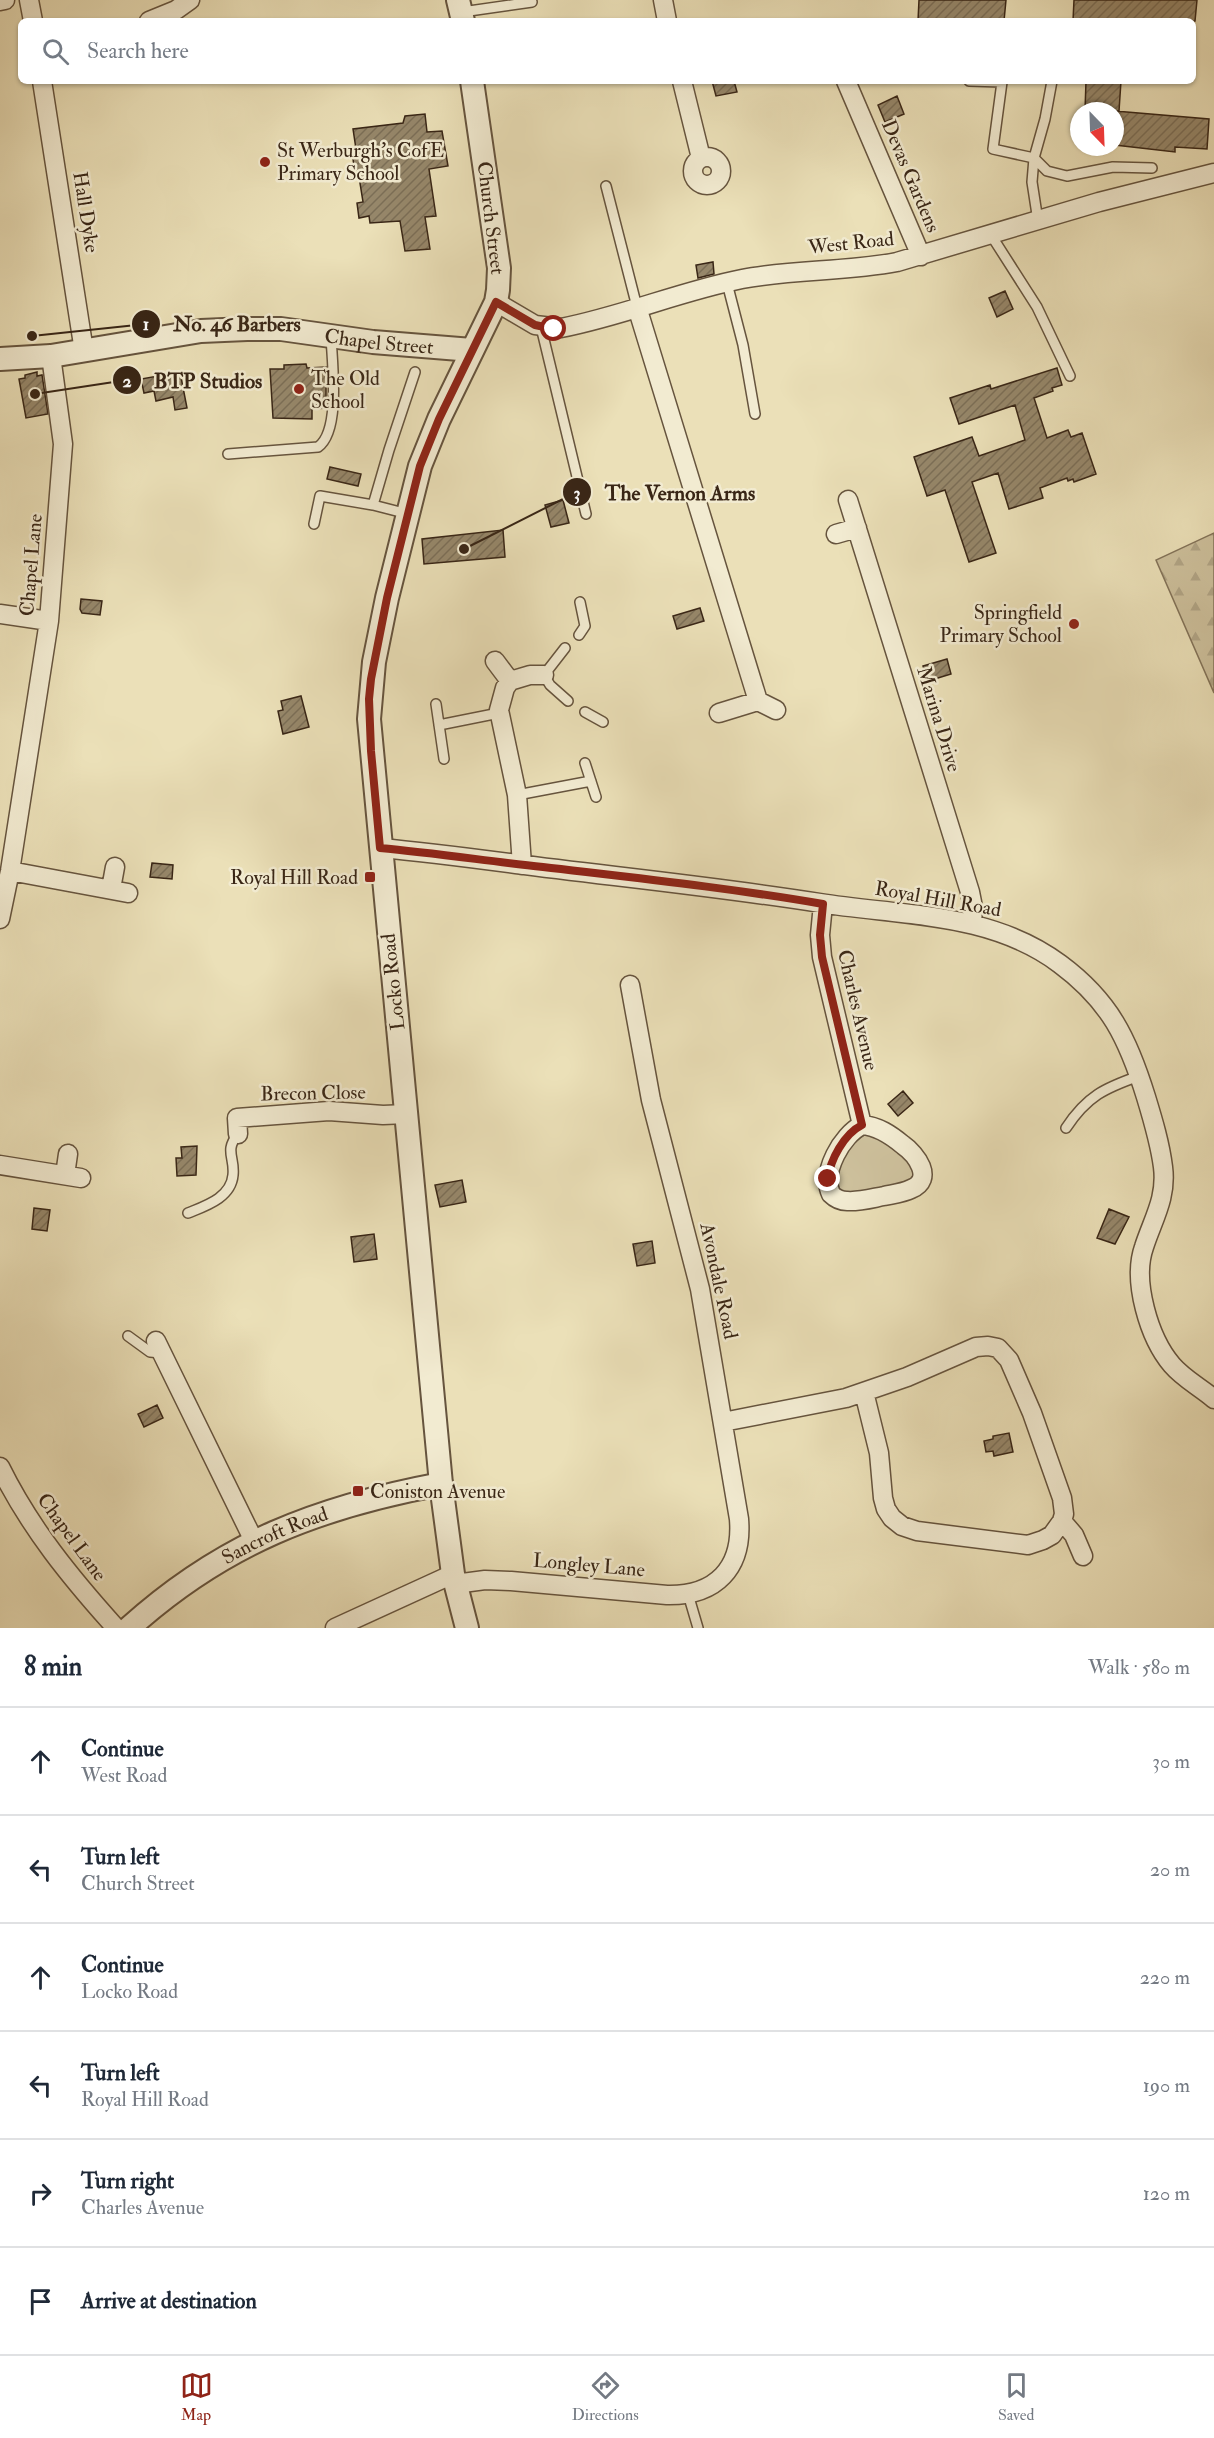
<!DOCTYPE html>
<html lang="en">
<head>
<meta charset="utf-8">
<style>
  body { margin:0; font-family:"IM FELL Double Pica",serif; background:#f6f6f7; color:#1f2937 }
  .compass { position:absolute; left:1070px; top:102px; width:54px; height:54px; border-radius:50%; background:#fff; box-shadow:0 2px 4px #0004; rotate:157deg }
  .stop { position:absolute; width:18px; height:18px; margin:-14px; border:4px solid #8f2418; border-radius:50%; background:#fff }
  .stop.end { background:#8f2418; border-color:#fff; box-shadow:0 2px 6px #0008 }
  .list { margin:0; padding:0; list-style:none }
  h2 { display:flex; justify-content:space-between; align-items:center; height:78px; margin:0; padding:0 24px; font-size:26px }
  h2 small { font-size:20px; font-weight:400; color:#747a83 }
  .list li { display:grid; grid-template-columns:39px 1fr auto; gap:18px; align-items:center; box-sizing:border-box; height:108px; padding:0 24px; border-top:2px solid #e0e1e3 }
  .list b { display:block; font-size:22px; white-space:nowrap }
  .list p { margin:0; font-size:20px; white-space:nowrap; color:#747a83 }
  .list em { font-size:20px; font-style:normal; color:#747a83 }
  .icon { flex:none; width:33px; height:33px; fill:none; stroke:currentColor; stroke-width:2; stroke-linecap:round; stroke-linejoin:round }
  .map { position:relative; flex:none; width:1214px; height:1628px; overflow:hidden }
  .search { position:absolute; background:#fff; box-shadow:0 2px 4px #0004; left:18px; right:18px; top:18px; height:66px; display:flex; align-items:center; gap:15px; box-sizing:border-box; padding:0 21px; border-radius:9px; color:#747a83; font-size:22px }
  .sheet { height:726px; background:#fff }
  nav { display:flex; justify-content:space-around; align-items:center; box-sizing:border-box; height:84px; border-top:2px solid #e0e1e3; background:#fff; font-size:16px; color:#747a83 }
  nav a { display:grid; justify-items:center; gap:3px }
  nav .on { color:#8f2418 }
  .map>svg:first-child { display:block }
  .green { fill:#cdc09c; stroke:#837359; stroke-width:1.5 }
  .forest { fill:url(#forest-firs); stroke:#837359; stroke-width:1.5 }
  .building { fill:url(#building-hatch); stroke:#392616; stroke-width:1.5 }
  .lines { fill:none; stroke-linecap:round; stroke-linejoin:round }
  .service-casing { stroke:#66543e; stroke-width:12 }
  .minor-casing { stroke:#66543e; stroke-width:21 }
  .tertiary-casing { stroke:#66543e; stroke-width:26 }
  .service { stroke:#f2ebd1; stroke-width:9 }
  .minor { stroke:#f2ebd1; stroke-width:18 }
  .tertiary { stroke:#f2ebd1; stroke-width:22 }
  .route { stroke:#8f2418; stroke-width:8 }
  .poi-dot { fill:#8f2418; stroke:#f2ebd1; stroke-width:2 }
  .labels { text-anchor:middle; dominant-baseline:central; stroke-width:5; stroke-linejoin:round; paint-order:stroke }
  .poi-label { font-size:20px; fill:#392616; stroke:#f2ebd1; text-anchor:start }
  .street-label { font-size:20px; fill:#392616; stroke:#f2ebd1 }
  .leader { fill:none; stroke:#392616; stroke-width:2 }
  .callout-dot { fill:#392616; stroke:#f2ebd1; stroke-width:2 }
  .mark-label { font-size:18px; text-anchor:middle; font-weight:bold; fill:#fff }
  .callout-label { font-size:21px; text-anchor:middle; font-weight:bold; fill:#392616; stroke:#f2ebd1; stroke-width:5; stroke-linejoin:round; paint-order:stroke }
</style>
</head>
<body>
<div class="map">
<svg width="1214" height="1628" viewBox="0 0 1214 1628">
  <defs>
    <pattern id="forest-firs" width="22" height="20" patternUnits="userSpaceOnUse" patternTransform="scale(1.5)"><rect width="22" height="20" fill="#cdc09c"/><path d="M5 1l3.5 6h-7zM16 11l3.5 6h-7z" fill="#b1a586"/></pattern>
    <pattern id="building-hatch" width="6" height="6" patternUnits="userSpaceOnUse" patternTransform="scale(1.5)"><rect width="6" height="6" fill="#96876a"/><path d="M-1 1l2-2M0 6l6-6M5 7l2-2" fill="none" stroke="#7b6e56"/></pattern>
  </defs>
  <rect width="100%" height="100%" fill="#ebe0b8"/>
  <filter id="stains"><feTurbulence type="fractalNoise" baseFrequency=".00333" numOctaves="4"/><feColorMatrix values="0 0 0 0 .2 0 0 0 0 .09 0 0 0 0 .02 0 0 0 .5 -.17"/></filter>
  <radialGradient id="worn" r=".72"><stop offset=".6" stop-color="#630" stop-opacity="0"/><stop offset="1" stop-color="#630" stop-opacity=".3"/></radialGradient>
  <!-- green -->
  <path class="green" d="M864 1135H875L913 1163 914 1176 909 1182 858 1195 838 1193C837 1187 834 1180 835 1174 838 1159 851 1142 864 1135Z"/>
  <!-- forest -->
  <path class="forest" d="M1214 533V693L1156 560Z"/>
  <!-- building -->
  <path class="building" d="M919 0H1006L1004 21H918Z
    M1074 0H1197L1195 21H1073Z
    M712 81H734L737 92 716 96Z
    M1086 81H1121L1119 111H1085Z
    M897 96 904 114 885 122 878 105Z
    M1115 111 1209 119 1207 149 1175 147V152L1115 145Z
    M425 114 427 132 442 131 448 166 429 169 436 216 425 217 430 249 405 251 400 221 370 223 369 216 359 218 357 203 363 202 359 177H355L352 149H356L353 129 403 123 405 116Z
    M713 262 714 274 698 278 696 265Z
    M1005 291 1013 309 997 317 989 298Z
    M306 364 307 368 326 367V408L312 409V419L273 418 270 369H284V365Z
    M1057 368 1062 385 1052 388 1053 391 1034 398 1047 438 1068 430 1071 437 1082 433 1096 474 1074 482 1073 479 1068 481 1067 478 1040 488 1043 498 1009 509 998 473 972 482 996 553 969 562 945 490 927 496 914 457 972 437 979 456 1025 440 1015 405 959 424 950 398 990 385 991 389Z
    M37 372V376L42 375 48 414 26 418 19 379 25 378V375Z
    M180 372 187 408 175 410 173 397 156 401 154 391 144 393 141 379Z
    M330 467 361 474 358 486 327 479Z
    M563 500 569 523 551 527 545 505Z
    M503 530 505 557 424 564 422 539Z
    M81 599 102 601 100 615 82 613 80 609Z
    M700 608 704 621 677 629 673 616Z
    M947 659 951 674 928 681 923 666Z
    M301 696 309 727 283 734 278 711 283 710 281 701Z
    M152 863 173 865 172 879 150 877Z
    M903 1091 913 1103 898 1116 888 1104Z
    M197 1146 196 1175 177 1176 176 1158H182L181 1147Z
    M462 1180 466 1202 440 1207 435 1185Z
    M34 1208 50 1210 47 1231 32 1229Z
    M1109 1209 1129 1217 1115 1244 1097 1238Z
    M374 1234 377 1259 354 1262 351 1237Z
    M652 1241 655 1263 637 1266 633 1244Z
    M157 1405 163 1418 144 1427 138 1414Z
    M1009 1433 1013 1452 994 1456 993 1451 986 1452 984 1441 993 1439V1436Z"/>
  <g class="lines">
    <!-- service casing -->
    <g class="service-casing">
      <path id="service" d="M462 12 532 2
        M969 81 1002 82 993 149 1034 158 1047 171 1067 176 1113 167 1152 168
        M606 186 637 307
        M1038 221 1032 182 1034 158 1045 119 1052 81
        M991 235 1037 307 1070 376
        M727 283 743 345 755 414
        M541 327 586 514
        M228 454 318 447C341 431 332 362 331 336
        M373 505 389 450 415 372
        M314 524 320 496 373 505 408 514
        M579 635 585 626 580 602
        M565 648 544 675 550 685 568 701
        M436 704 444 759
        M585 712 603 722
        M439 725 499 713
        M585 763 596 797
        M517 795 591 781
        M1066 1128C1087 1096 1105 1088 1139 1076
        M188 1213C205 1206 231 1198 233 1175 235 1157 224 1151 238 1134
        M128 1336 150 1352 162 1353
        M688 1594 698 1628"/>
    </g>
    <!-- minor casing -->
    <g class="minor-casing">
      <path id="minor" d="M29 0 33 21
        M663 0 667 21
        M0 1 5 0
        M149 21 176 10 190 0
        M42 81 84 351
        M682 81 701 158
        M846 81 921 256
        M693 171a14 14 0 1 1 28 0a14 14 0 1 1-28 0Z
        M496 302 535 325 561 328C623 316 681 291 742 279 793 269 846 272 897 262L1099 202 1214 173
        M637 307 758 701 719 713
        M848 500 970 892 973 907 972 924
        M836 534 857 528
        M0 614 49 621
        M495 661 510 681
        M758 701 776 710
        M380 848C426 852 471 858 516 864 618 877 719 887 820 903 901 916 991 912 1060 964 1110 1001 1128 1039 1146 1097 1153 1120 1160 1143 1163 1167 1167 1198 1153 1219 1144 1247 1132 1281 1149 1338 1172 1365 1184 1379 1200 1387 1214 1399
        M522 865 517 795 499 710 505 688 510 681 530 675H544
        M10 871 128 893
        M111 889 115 867
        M823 904 820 935 822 957 862 1125C878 1126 891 1135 903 1145 916 1154 935 1179 911 1189 903 1193 893 1194 884 1196 873 1198 859 1202 847 1201 841 1201 836 1199 831 1194 821 1172 842 1135 862 1125
        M0 919 10 871 49 621 63 444 51 356
        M238 1134 237 1118 329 1111 383 1115 407 1114
        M0 1165 81 1178
        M65 1175 68 1154
        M156 1341 254 1541
        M723 1422 846 1398 907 1377 976 1347 988 1346 998 1348 1009 1360 1032 1413 1062 1498 1064 1514 1062 1521 1052 1535 1043 1540 1028 1545 917 1531 902 1526 892 1518 886 1509 883 1498 879 1453 864 1392
        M0 1467C30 1528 71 1578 116 1628
        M1062 1521 1074 1535 1083 1556
        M455 1584 485 1580 511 1581 667 1595C716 1596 743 1568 739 1519L700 1289 651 1100 630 985
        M335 1628 453 1574"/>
    </g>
    <!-- tertiary casing -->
    <g class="tertiary-casing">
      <g id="tertiary">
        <path d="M458 0 463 21"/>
        <path id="s1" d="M0 359 51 356 201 331 247 329H281L373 342 472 350"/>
        <path id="s2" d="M129 1628C223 1543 318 1507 441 1484"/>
        <path d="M467 1628 453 1574 441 1484 369 719 374 662 387 598 420 466 439 419 496 302 498 290 499 268 472 81"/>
      </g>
    </g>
    <!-- service -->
    <use href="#service" class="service"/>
    <!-- minor -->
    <use href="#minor" class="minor"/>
    <!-- tertiary -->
    <use href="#tertiary" class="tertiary"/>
  </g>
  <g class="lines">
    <!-- route -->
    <path class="route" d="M554 329 535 325 496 302 439 419 420 466 387 598 371 679 369 699 371 751 380 848C434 853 488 861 543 867 636 878 730 888 823 904L820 935 822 957 862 1125C844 1134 830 1160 828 1179"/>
  </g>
  <!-- markers -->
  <g class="poi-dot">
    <circle cx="265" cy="162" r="6"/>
    <circle cx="299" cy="389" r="6"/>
    <circle cx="1074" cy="624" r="6"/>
    <rect x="364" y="871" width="12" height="12" rx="3"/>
    <rect x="352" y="1485" width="12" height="12" rx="3"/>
  </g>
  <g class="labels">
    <!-- poi labels -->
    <g class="poi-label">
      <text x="277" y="150">St Werburgh's CofE<tspan x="277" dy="23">Primary School</tspan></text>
      <text x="311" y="378">The Old<tspan x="311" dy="23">School</tspan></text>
      <text x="1062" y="612" text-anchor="end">Springfield<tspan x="1062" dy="23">Primary School</tspan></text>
      <text x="358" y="877" text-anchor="end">Royal Hill Road</text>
      <text x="370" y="1491">Coniston Avenue</text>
    </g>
    <!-- street labels -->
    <g class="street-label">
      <text transform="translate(911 176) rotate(67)">Devas Gardens</text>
      <text transform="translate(86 212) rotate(81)">Hall Dyke</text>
      <text transform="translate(491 218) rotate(83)">Church Street</text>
      <text transform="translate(851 243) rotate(-6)">West Road</text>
      <text stroke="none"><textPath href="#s1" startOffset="382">Chapel Street</textPath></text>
      <text transform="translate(31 565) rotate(-85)">Chapel Lane</text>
      <text transform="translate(939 719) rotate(73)">Marina Drive</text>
      <text transform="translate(938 899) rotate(10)">Royal Hill Road</text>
      <text transform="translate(393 982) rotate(-96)">Locko Road</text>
      <text transform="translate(858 1010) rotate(77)">Charles Avenue</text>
      <text transform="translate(313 1093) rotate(-1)">Brecon Close</text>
      <text transform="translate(719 1281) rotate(78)">Avondale Road</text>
      <text stroke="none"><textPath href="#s2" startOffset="174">Sancroft Road</textPath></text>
      <text transform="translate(72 1537) rotate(54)">Chapel Lane</text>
      <text transform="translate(589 1565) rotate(5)">Longley Lane</text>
    </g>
  </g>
  <!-- callouts -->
  <path class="leader" d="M32 336L146 324M35 394L127 380M464 549L577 492"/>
  <g class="callout-dot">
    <circle cx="32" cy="336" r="6"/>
    <circle cx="35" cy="394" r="6"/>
    <circle cx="464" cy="549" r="6"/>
    <circle cx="146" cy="324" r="15"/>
    <circle cx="127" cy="380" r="15"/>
    <circle cx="577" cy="492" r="15"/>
  </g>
  <g class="mark-label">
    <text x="146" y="330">1</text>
    <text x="127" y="387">2</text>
    <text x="577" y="499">3</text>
  </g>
  <g class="callout-label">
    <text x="237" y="331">No. 46 Barbers</text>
    <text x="208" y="388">BTP Studios</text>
    <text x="680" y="500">The Vernon Arms</text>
  </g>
  <rect width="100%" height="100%" filter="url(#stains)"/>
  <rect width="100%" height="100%" fill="url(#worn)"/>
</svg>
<svg class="compass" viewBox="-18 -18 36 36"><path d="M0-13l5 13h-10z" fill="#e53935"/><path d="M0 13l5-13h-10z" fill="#747a83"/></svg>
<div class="stop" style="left:554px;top:329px"></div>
<div class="stop end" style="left:828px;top:1179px"></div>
<div class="search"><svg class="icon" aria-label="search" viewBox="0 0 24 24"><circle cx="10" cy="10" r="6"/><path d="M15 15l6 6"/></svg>Search here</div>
</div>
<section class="sheet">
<h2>8 min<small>Walk · 580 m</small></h2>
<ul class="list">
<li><svg class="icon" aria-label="ahead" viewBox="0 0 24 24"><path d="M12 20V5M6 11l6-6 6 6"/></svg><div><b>Continue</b><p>West Road</p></div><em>30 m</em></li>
<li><svg class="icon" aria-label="left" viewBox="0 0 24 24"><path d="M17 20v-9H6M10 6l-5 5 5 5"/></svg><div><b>Turn left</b><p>Church Street</p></div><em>20 m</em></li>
<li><svg class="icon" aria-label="ahead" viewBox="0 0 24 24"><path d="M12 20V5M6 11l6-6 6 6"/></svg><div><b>Continue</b><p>Locko Road</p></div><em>220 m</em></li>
<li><svg class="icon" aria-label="left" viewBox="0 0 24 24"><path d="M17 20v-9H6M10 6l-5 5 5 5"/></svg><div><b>Turn left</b><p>Royal Hill Road</p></div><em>190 m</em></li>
<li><svg class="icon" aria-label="right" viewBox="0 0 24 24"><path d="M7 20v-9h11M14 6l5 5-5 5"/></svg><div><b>Turn right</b><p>Charles Avenue</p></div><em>120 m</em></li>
<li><svg class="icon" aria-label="arrive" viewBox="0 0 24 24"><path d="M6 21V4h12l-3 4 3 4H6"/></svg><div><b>Arrive at destination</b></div></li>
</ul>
</section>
<nav>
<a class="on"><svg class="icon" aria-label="map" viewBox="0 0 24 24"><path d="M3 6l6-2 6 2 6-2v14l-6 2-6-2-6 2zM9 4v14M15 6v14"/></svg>Map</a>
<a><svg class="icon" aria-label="directions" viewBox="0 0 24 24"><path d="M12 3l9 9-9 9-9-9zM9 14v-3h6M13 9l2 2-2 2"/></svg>Directions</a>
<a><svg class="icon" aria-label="saved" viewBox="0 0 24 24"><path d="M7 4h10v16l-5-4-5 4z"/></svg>Saved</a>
</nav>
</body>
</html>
